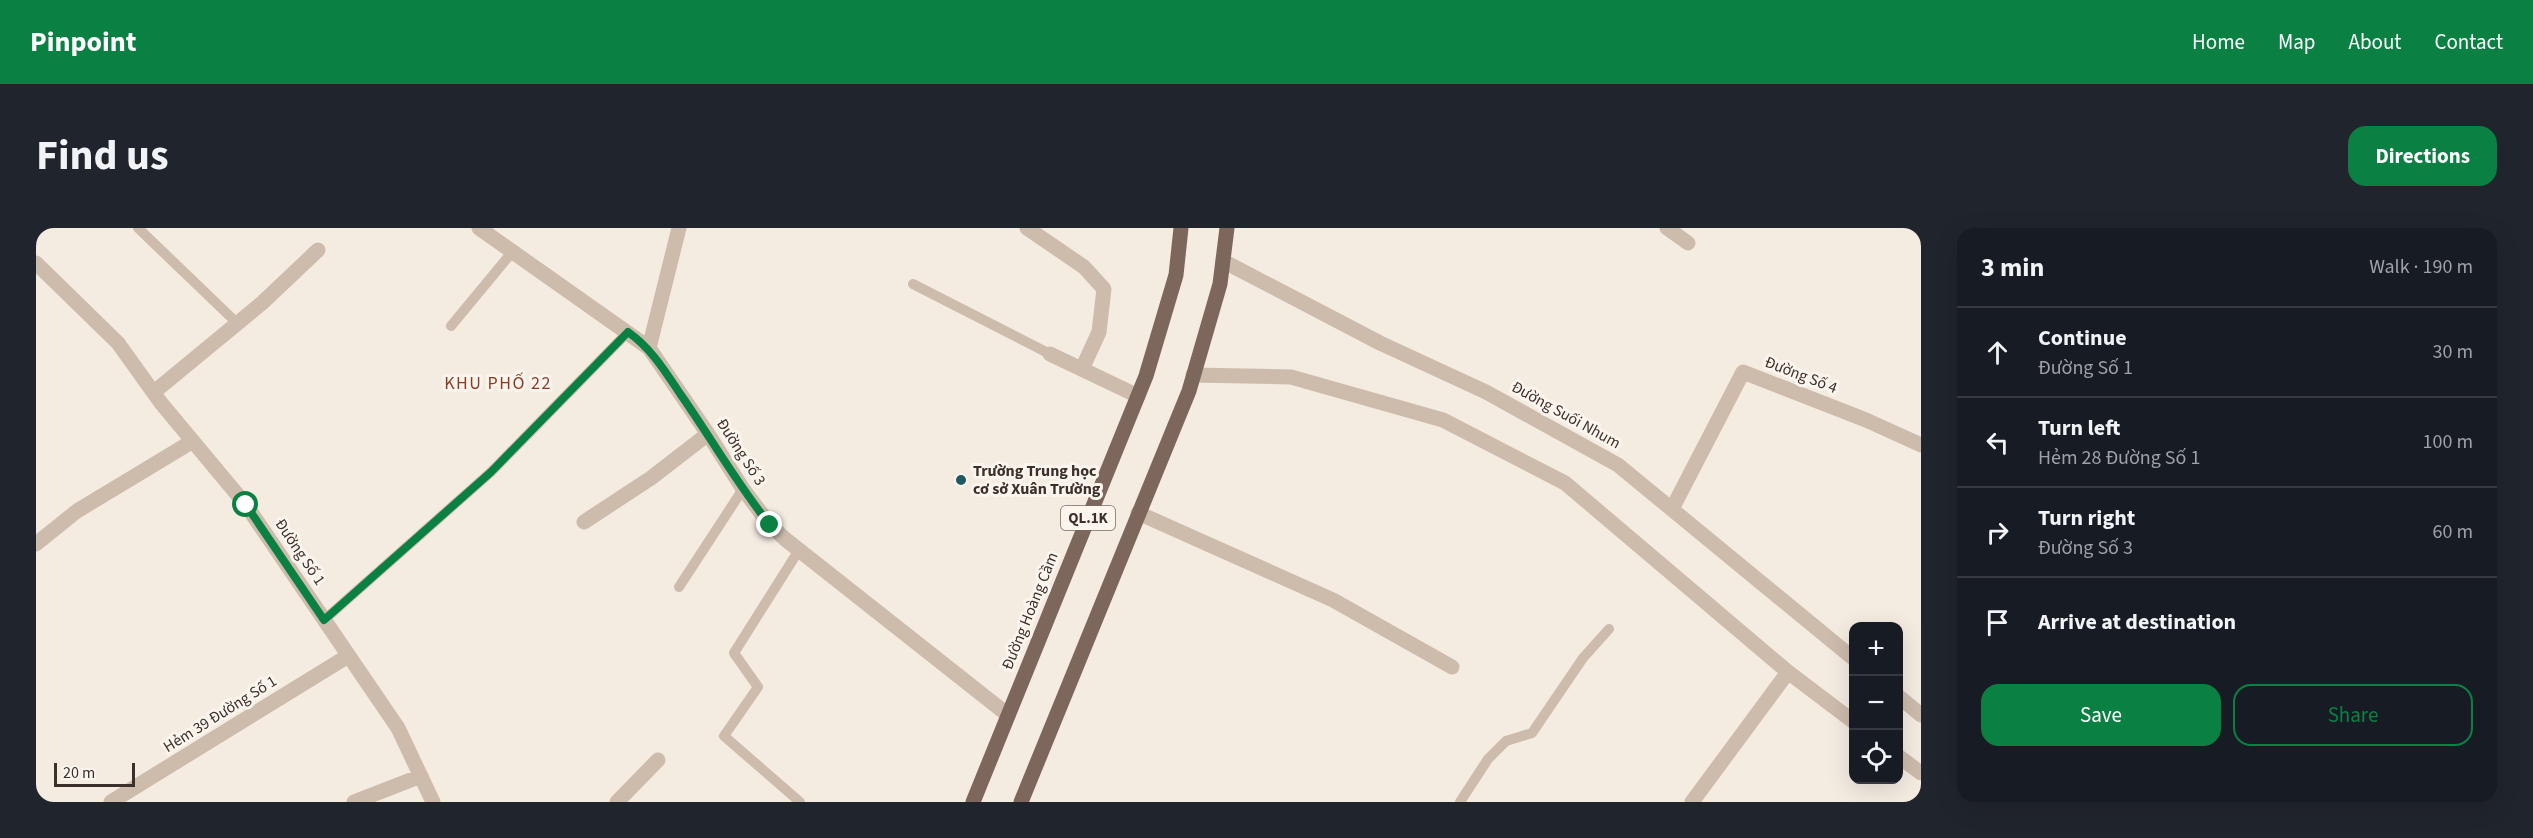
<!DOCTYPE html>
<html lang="en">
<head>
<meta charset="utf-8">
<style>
  body { margin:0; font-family:"Source Sans 3",sans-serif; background:#20242c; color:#f1f3f6 }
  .controls { position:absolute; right:18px; bottom:18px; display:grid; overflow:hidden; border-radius:12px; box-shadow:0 6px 24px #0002 }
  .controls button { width:54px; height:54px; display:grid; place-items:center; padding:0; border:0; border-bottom:2px solid #363941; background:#171b24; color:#f1f3f6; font:30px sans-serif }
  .scale { position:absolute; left:18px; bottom:15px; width:81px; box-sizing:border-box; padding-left:6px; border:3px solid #3b302b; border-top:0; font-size:16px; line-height:21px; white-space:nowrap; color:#3b302b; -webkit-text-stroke:4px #fbf5ee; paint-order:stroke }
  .stop { position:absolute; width:18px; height:18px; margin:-14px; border:4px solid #0b8043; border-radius:50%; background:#fff }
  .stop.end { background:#0b8043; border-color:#fff; box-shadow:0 2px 6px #0008 }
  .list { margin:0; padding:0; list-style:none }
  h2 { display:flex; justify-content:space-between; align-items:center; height:78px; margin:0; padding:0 24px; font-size:26px }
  h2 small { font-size:20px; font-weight:400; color:#9ea1a6 }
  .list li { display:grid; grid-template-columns:39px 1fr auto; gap:18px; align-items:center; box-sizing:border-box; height:90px; padding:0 24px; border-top:2px solid #363941 }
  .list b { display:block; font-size:22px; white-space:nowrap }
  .list p { margin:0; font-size:20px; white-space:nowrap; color:#9ea1a6 }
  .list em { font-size:20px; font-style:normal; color:#9ea1a6 }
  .actions { display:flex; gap:12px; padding:18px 24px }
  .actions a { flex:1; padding:14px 0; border:2px solid #0b8043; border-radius:18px; text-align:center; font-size:21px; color:#0b8043 }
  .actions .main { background:#0b8043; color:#fff }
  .icon { flex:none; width:33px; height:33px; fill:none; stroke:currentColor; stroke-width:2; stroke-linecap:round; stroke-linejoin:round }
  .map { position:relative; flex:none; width:1885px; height:574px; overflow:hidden; border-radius:18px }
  header { display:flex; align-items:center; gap:36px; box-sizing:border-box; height:84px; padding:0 30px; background:#0b8043; color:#fff }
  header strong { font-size:28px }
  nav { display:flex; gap:33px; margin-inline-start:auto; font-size:21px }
  .intro { display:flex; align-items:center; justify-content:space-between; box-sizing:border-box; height:144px; padding:0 36px }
  h1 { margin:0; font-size:42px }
  .button { padding:15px 27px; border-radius:18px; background:#0b8043; color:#fff; font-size:21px; font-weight:700 }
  main { display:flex; gap:36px; padding:0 36px }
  aside { flex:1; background:#171b24; border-radius:18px; box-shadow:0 6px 24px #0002 }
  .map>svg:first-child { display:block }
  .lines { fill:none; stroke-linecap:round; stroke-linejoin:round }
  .service { stroke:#cdbbac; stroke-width:10 }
  .minor { stroke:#cdbbac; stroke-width:15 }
  .primary { stroke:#7d675c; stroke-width:15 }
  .route { stroke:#0b8043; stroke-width:8 }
  .poi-dot { fill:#1f5a5e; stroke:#fbf5ee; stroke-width:2 }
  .labels { text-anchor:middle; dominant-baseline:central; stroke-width:6; stroke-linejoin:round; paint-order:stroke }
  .shield { fill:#fbf5ee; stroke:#756b66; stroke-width:1.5 }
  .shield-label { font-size:15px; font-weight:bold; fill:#3b302b }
  .street-label { font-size:16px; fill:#3b302b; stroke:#fbf5ee }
  .poi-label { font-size:16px; font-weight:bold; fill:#3b302b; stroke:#fbf5ee; text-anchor:start }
  .neighbourhood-label { font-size:18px; letter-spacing:1.5px; fill:#8c3b22; stroke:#fbf5ee }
</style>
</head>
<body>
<header>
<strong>Pinpoint</strong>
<nav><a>Home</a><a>Map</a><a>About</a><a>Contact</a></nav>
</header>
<div class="intro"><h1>Find us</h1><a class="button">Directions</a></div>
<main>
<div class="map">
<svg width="1885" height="574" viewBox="0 0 1885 574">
  <rect width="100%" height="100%" fill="#f4ebe1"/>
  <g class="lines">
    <!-- service -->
    <path class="service" d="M102 0 202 96
      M877 56 1014 126
      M415 98 477 23
      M763 322 698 425 722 459 688 508 764 574
      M643 359 707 261
      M288 392 455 244 592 104
      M1424 574 1452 531 1470 513 1496 505 1547 430 1573 401"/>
    <!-- minor -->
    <path class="minor" d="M443 0 613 120 672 206 707 261 734 297 749 311 972 487
      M991 0 1048 39 1068 61 1063 104 1046 141
      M1631 0 1652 15
      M1187 33 1344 115 1450 164 1582 237 1818 431
      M0 35 82 115 125 175 210 277 362 500 397 574
      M613 120 643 0
      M1014 126 1102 168
      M1157 147 1255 149 1407 192 1529 255 1752 444 1818 494
      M118 164 226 75 282 22
      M1636 281 1707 144 1830 192 1885 217
      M1102 285 1297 372 1416 439
      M548 294 615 250 672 206
      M0 316 41 283 157 213
      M1862 468 1885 487
      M1862 528 1885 545
      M75 574 312 428
      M318 574 385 548
      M581 574 622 532
      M1656 574 1752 444"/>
    <!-- primary -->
    <path class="primary" d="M937 574 1110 148 1140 47 1145 0
      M985 574 1153 163 1184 56 1191 0"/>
  </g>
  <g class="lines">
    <!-- route -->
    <path class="route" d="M210 277 288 392 455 244 592 104C615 120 629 143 645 167 675 210 701 256 734 297"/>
  </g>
  <!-- markers -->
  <circle class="poi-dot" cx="925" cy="252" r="6"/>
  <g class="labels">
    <!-- shield labels -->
    <rect class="shield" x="1025" y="278" width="54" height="24" rx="4.5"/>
    <g class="shield-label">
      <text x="1052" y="290">QL.1K</text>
    </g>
    <!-- street labels -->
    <g class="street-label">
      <text transform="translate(1765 147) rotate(21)">Đường Số 4</text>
      <text transform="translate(1530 187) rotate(29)">Đường Suối Nhum</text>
      <text transform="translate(705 224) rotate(57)">Đường Số 3</text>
      <text transform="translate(264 324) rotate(56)">Đường Số 1</text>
      <text transform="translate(994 383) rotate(-68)">Đường Hoàng Cầm</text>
      <text transform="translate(184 486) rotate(-32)">Hẻm 39 Đường Số 1</text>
    </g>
    <!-- poi labels -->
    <g class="poi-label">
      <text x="937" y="243">Trường Trung học<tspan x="937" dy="18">cơ sở Xuân Trường</tspan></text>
    </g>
    <!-- neighbourhood labels -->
    <g class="neighbourhood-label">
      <text x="462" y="155">KHU PHỐ 22</text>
    </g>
  </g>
</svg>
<div class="controls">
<button>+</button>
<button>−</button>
<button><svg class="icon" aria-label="locate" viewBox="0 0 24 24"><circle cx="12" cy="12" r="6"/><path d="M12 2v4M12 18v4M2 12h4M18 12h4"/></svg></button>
</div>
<div class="scale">20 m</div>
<div class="stop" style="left:210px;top:277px"></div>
<div class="stop end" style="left:734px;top:297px"></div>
</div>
<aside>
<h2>3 min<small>Walk · 190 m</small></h2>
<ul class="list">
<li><svg class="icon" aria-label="ahead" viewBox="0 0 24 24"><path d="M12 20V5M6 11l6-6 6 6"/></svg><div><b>Continue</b><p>Đường Số 1</p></div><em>30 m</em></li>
<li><svg class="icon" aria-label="left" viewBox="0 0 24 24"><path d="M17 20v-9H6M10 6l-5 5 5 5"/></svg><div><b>Turn left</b><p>Hẻm 28 Đường Số 1</p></div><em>100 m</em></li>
<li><svg class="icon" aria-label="right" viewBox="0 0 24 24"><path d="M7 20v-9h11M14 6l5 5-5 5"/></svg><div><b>Turn right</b><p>Đường Số 3</p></div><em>60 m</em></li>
<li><svg class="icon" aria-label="arrive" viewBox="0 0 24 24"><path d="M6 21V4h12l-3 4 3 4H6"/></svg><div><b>Arrive at destination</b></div></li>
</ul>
<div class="actions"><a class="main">Save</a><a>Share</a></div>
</aside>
</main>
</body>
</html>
